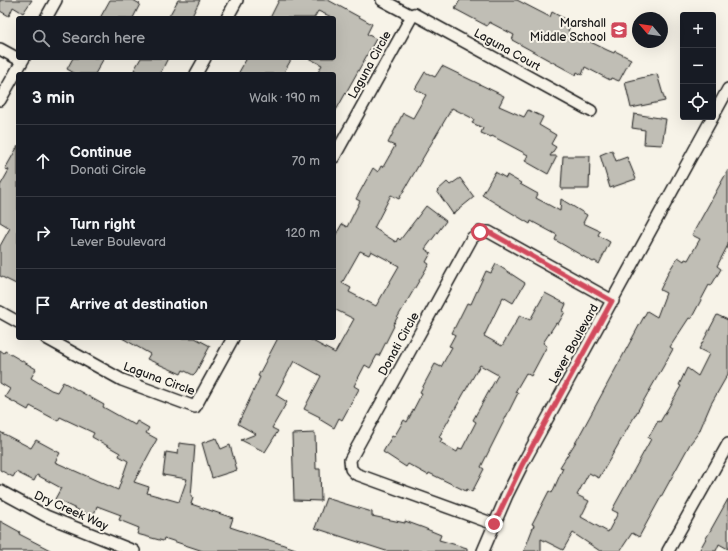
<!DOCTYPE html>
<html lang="en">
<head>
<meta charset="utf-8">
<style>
  body { margin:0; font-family:"Balsamiq Sans",sans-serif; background:#20242c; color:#f1f3f6 }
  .controls { position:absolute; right:12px; top:12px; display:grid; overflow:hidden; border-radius:4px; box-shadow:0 4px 16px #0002 }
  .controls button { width:36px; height:36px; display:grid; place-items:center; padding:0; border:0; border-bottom:1px solid #363941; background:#171b24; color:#f1f3f6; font:20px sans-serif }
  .compass { position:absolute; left:632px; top:12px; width:36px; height:36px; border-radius:50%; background:#171b24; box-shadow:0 4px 16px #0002; rotate:299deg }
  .stop { position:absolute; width:12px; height:12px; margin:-9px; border:3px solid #d1495b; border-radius:50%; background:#fff }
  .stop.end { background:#d1495b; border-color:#fff; box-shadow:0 1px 4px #0008 }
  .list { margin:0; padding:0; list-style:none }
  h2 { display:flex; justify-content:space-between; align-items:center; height:52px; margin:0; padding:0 16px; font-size:17px }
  h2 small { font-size:13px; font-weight:400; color:#9ea1a6 }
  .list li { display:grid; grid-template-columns:26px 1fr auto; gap:12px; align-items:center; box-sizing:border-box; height:72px; padding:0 16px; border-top:1px solid #363941 }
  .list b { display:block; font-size:15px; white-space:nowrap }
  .list p { margin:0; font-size:13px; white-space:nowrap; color:#9ea1a6 }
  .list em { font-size:13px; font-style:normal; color:#9ea1a6 }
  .icon { flex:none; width:22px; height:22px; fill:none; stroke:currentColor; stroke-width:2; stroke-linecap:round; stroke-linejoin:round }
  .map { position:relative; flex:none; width:728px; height:551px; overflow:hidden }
  .search { position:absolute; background:#171b24; box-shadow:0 4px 16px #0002; left:16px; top:16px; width:320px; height:44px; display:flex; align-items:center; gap:10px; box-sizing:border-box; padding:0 14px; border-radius:4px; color:#9ea1a6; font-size:15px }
  .panel { position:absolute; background:#171b24; box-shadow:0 4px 16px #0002; left:16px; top:72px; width:320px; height:268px; border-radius:4px }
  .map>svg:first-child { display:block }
  .building { fill:#c0beb5; stroke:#1c1c1c; fill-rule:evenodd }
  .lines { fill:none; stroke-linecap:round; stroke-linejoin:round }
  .minor-casing { stroke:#1c1c1c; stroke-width:14 }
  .minor { stroke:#f7f3e8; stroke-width:11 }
  .route { stroke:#d1495b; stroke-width:5 }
  .labels { text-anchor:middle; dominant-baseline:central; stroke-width:4; stroke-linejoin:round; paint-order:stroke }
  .poi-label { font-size:12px; fill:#1c1c1c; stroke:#f7f3e8; text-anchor:end }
  .street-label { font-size:12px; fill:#1c1c1c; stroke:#f7f3e8 }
</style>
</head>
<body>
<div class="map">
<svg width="728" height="551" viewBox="0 0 728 551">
  <rect width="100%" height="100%" fill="#f7f3e8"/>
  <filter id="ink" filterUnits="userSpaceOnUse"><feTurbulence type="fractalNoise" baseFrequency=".025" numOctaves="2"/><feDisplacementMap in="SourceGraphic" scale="8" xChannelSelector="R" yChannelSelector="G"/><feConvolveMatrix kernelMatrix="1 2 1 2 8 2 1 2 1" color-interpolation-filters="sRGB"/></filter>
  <g filter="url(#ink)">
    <!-- building -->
    <path class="building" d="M0 0H32L23 13 13 7 9 16 0 11Z
      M110 0H133L140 4 133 18H100Z
      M178 0H200L191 18H168Z
      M279 0H328L372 24 367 34 376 39 334 114V74H317L322 65 308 58H334V18L318 11 314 18H270Z
      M460 0H517L550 17 552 12 572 23 568 31 607 50 614 53 615 51 631 59 619 81 611 78 610 80 585 67 582 75 577 72 576 75 512 40 514 35 489 22 487 26 455 9Z
      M73 58H104L95 74H76L67 69Z
      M141 58H168L160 74H142L134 70Z
      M247 58H292L283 74H238Z
      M442 66 504 96 499 106 524 117 528 110 543 117 539 125 556 135 551 144 556 147 550 156H557L548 174 525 161 528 155 492 136 491 137 481 133 483 128 472 123 474 119 452 108 399 199 391 195 374 228 396 242 398 238 400 240 426 206 446 221 425 249 431 253 426 262 429 264 393 325 394 326 379 356 377 355 370 368 365 365 354 386 359 389 342 420 339 418 334 428 319 419 320 417 304 409 321 376 294 361 276 395 287 402 272 428 278 431 265 452 241 440 256 434 238 424 260 377 258 376 278 338H307L335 353 354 319 334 309V238L342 224 347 227 360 201 356 199 373 168 378 172 381 166 383 167 395 146 388 143 403 113 413 118 426 95 415 89 425 72 435 77ZM360 251 369 255 371 251 399 266 376 306 349 292 351 288 342 283Z
      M657 74 665 101 631 108 625 82Z
      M634 114 666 119 662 145 644 144 645 130 632 128Z
      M18 146V285L0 276V246L10 228 0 222V186L9 170 5 169Z
      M612 150 616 161 627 157 636 179 610 188 600 155Z
      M563 156H590L589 189H561Z
      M728 170V245L717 266 721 269 711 286 709 285 691 319 689 318 670 347 673 349 663 367 599 478 589 473 577 495 589 501 581 517 608 532 618 513 612 510 651 439 648 438 658 421 660 422 681 386 679 385 687 368 698 376 709 354 699 349 717 315 728 320V374L711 404 699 432 690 444 639 537 632 533 620 551H600L573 533 563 550 541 539V551H524L534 525 532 524 549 491 552 493 563 468 560 467 577 440 647 311 657 317 666 293 660 290 669 271 678 257 684 261 685 259 688 260 700 239 692 235Z
      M495 172 506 178 507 175 521 183 520 184 538 194 536 198 560 211 561 199 587 215 583 223 600 231 598 235 610 242 599 264 595 261 593 262 555 240 557 235 531 221 530 224 482 195Z
      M460 178 474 197 453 214 437 191 447 182 450 185Z
      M496 264 525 283 513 303 503 297 484 336 502 346 520 315 530 320 545 293 566 304 563 311 565 312 558 324 556 323 543 343 547 346 531 376 526 373 515 392 518 393 481 467 484 469 472 492 467 489 466 491 429 473 428 475 408 464 406 467 383 452 392 436 394 437 404 420 407 422 422 393 420 392 435 364 441 367 452 347 449 346 455 335 452 333 467 303 471 304 486 271 491 273ZM480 365 498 375 473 420 476 422 462 449 459 448 457 452 440 442 442 439 439 437Z
      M122 338H195L210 346 196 372 193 375 183 370 181 374 147 359 150 354Z
      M0 350 4 353 5 351 36 369 31 378 51 390 57 392 63 382 104 405 103 407 135 425 137 421 149 428 146 433 157 439 134 482 149 487 147 493 179 502 187 479 163 475 166 452 178 454 179 443 195 445 191 497 193 498 191 504 233 518 230 527 296 549 295 551H203L164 538 163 541 137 534 139 528 119 520 121 515 97 506 93 517 55 499 61 488 37 475 34 481 16 472 13 477 0 470V432L31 448 36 440 60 453 55 462 118 490 128 461 119 456 120 453 92 437 94 433 60 417 58 421 30 406 28 410 5 397 10 389 0 383Z
      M315 433 316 469H320L321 501 294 500 292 434Z
      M216 438 221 449 230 445 237 470 212 478 202 443Z
      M326 498 372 512V516L405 523V521L424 528 441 535 439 540 467 548V551H386L315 528Z
      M728 499V549L719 544 716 551H699Z
      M0 521 20 532 19 534 52 551H0Z"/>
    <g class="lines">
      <!-- minor casing -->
      <g class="minor-casing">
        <path id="minor" d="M382 0 412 16
          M412 16 414 14 591 111
          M46 18 56 0
          M227 18 237 0
          M0 49 22 61
          M196 74 205 58
          M0 100 24 58
          M334 157 412 16
          M0 312 18 322
          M46 338 122 380 195 407 233 338
          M0 491 46 516 134 551
          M494 524 356 474 351 469 350 460 472 238 480 232H489L613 301
          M483 551 507 495 522 465 728 89
          M668 551 728 444"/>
      </g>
      <!-- minor -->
      <use href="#minor" class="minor"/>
    </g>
  </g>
  <g class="lines" filter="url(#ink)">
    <!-- route -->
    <path class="route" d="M480 232H489L612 301 522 465 494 524"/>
  </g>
  <!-- icons -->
  <defs>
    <g id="school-square" transform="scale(0.9)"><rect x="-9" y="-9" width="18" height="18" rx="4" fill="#d1495b" stroke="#f7f3e8"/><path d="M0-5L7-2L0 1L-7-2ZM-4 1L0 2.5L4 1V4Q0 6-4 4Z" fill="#fff"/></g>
  </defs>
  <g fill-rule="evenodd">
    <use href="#school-square" x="619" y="30"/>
  </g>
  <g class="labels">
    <!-- poi labels -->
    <g class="poi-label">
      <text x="606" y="23">Marshall<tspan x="606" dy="14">Middle School</tspan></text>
    </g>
    <!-- street labels -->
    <g class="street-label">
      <text transform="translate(507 50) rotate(29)">Laguna Court</text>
      <text transform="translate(370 65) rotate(-61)">Laguna Circle</text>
      <text transform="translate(399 344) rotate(-61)">Donati Circle</text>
      <text transform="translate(574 344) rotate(-61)">Lever Boulevard</text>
      <text transform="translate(159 379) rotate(20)">Laguna Circle</text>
      <text transform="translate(71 511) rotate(24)">Dry Creek Way</text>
    </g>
  </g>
</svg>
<div class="controls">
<button>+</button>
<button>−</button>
<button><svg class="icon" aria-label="locate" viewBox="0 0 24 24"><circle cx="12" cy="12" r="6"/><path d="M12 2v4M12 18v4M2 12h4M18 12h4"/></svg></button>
</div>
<svg class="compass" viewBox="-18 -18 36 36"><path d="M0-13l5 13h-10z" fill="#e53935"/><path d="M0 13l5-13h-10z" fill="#9ea1a6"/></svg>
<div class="stop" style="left:480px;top:232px"></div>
<div class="stop end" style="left:494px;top:524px"></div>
<div class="search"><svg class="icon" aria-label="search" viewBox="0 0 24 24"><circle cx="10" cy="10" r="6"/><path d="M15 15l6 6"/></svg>Search here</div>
<section class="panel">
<h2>3 min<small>Walk · 190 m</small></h2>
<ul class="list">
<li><svg class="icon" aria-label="ahead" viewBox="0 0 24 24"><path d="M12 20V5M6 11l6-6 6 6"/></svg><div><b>Continue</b><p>Donati Circle</p></div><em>70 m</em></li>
<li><svg class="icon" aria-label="right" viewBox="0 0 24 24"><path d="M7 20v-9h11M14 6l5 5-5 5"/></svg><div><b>Turn right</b><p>Lever Boulevard</p></div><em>120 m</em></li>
<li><svg class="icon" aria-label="arrive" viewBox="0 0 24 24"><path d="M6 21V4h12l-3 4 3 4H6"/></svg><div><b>Arrive at destination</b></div></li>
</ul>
</section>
</div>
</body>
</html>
